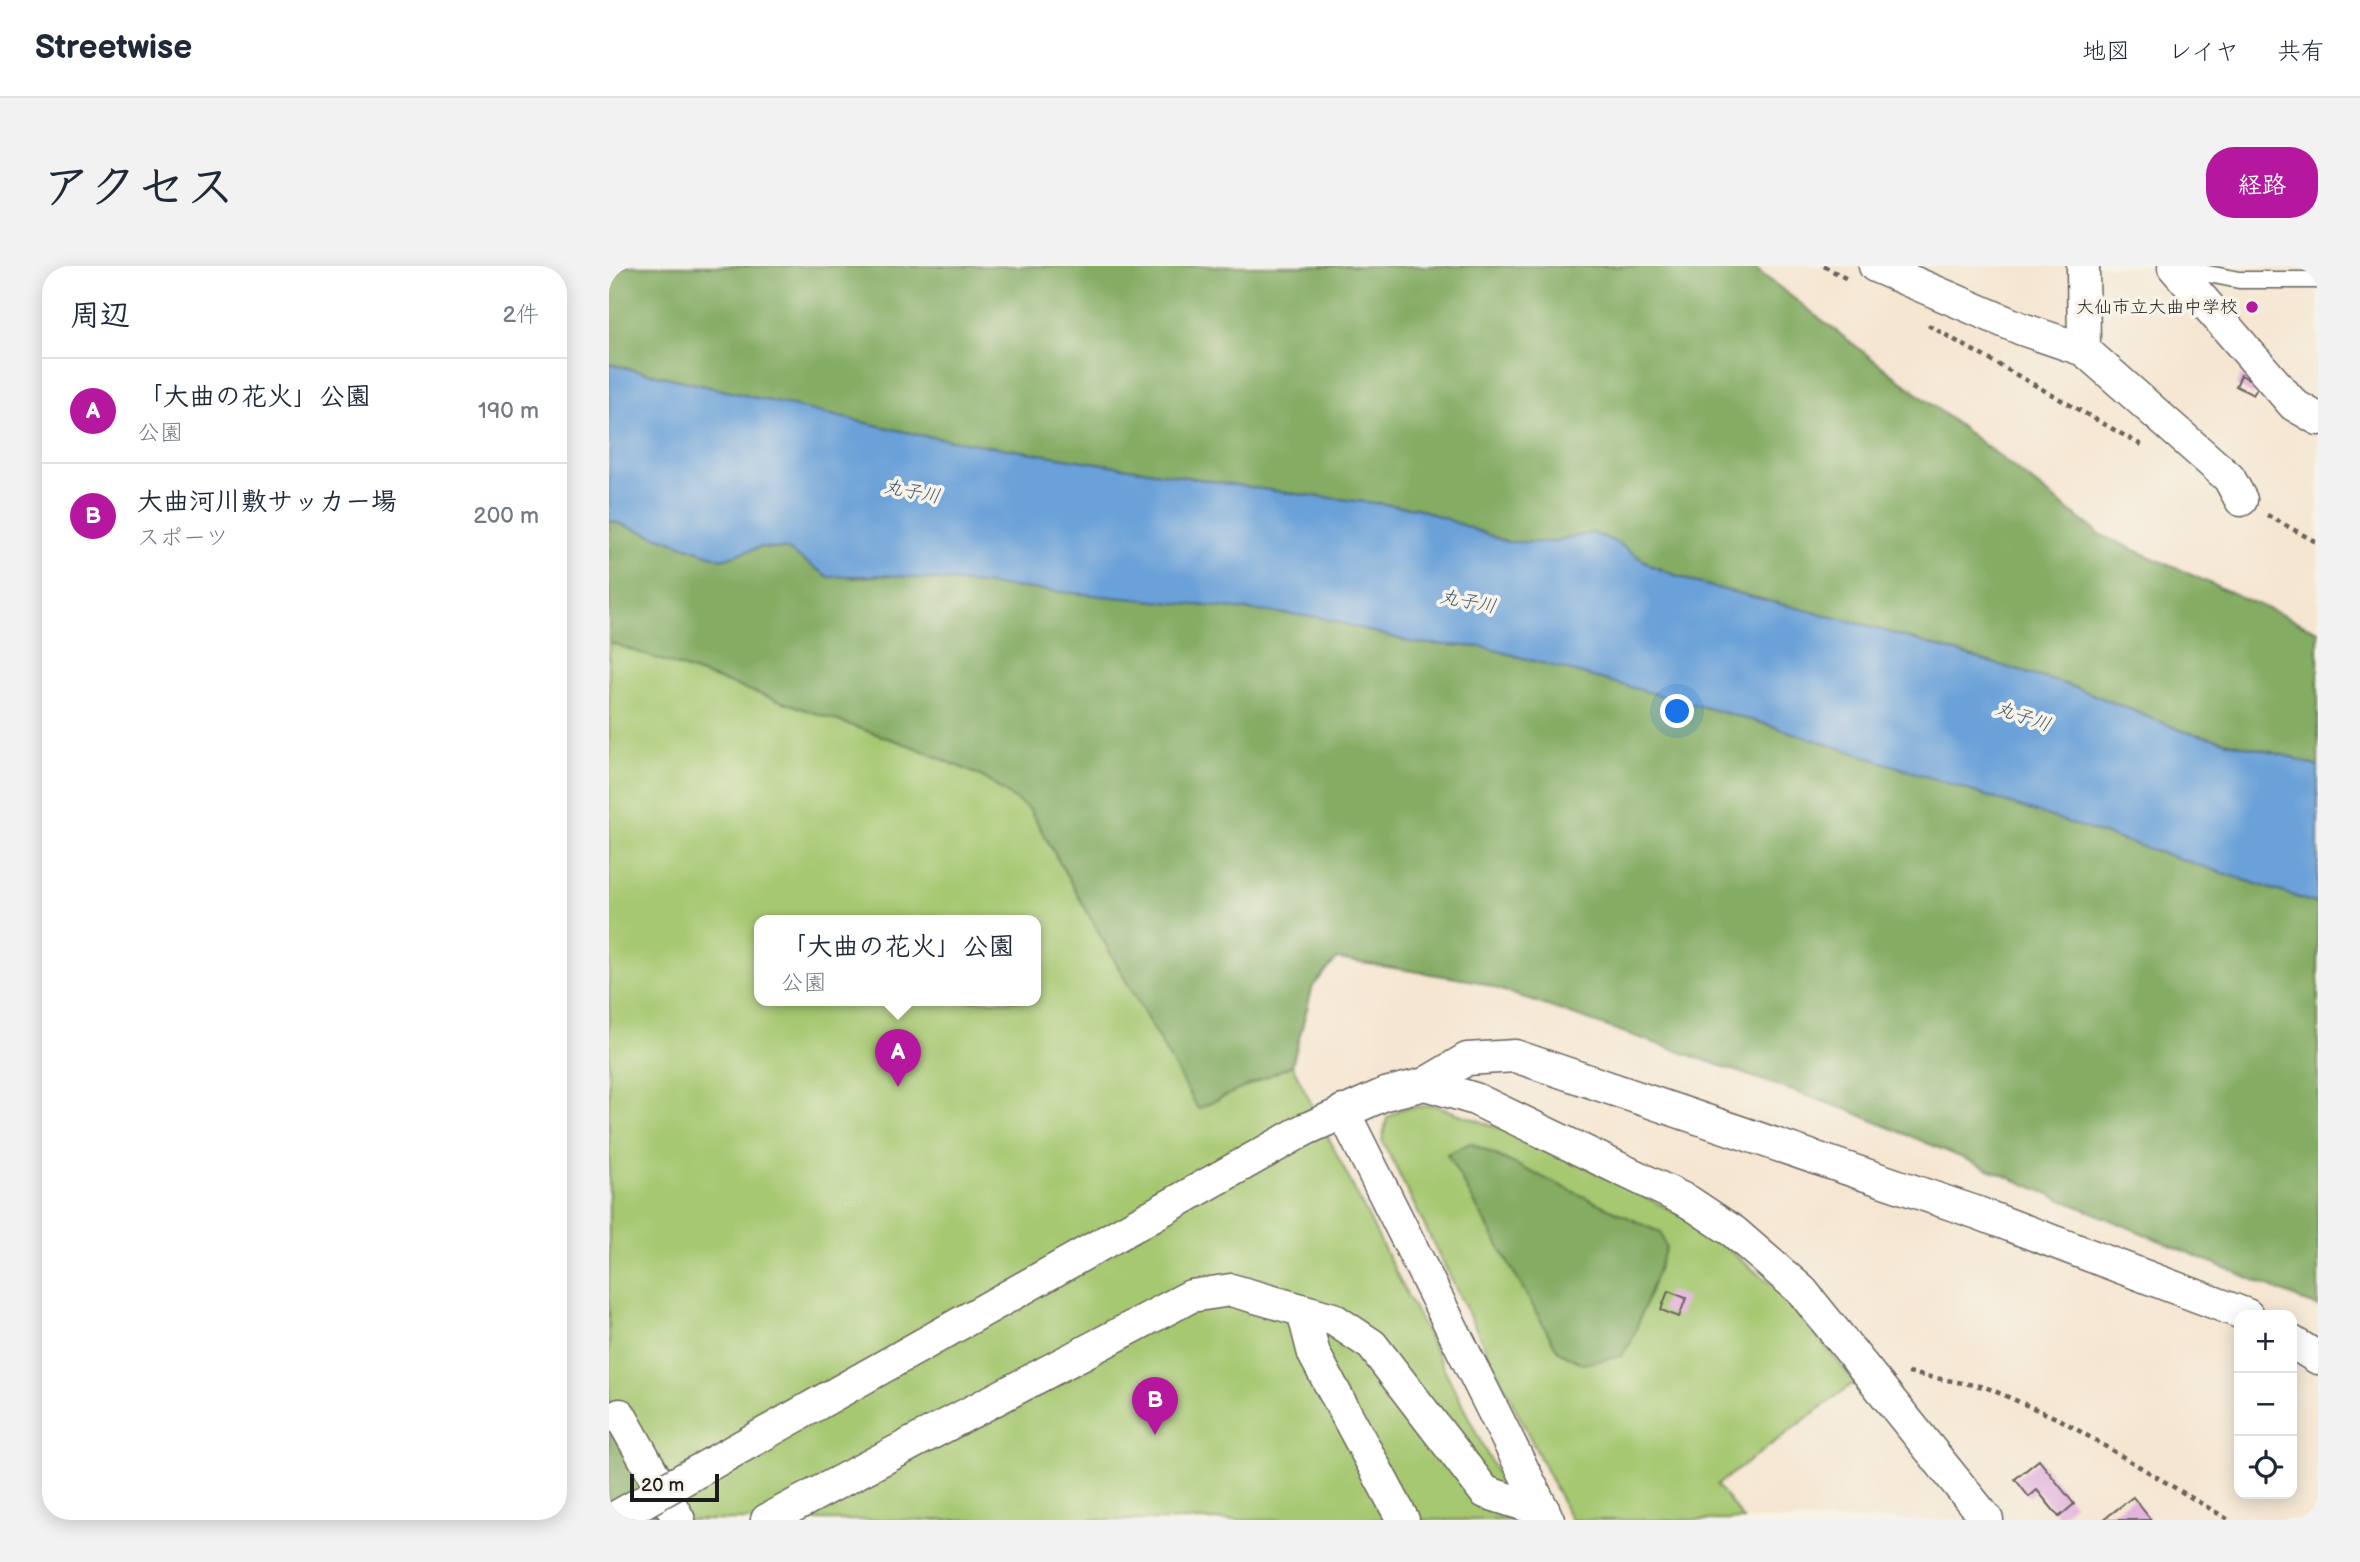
<!DOCTYPE html>
<html lang="ja">
<head>
<meta charset="utf-8">
<style>
  body { margin:0; font-family:"Balsamiq Sans","Klee One",sans-serif; background:#f2f2f3; color:#1f2937 }
  .controls { position:absolute; right:21px; bottom:21px; display:grid; overflow:hidden; border-radius:14px; box-shadow:0 4px 18px #0003 }
  .controls button { width:63px; height:63px; display:grid; place-items:center; padding:0; border:0; border-bottom:2px solid #e0e1e3; background:#fff; color:#1f2937; font:35px sans-serif }
  .scale { position:absolute; left:21px; bottom:18px; width:89px; box-sizing:border-box; padding-left:7px; border:4px solid #1c1c1c; border-top:0; font-size:19px; line-height:24px; white-space:nowrap; color:#1c1c1c; -webkit-text-stroke:5px #f7f3e8; paint-order:stroke }
  .you { position:absolute; left:1069px; top:446px; width:24px; height:24px; margin:-18px; border:5px solid #fff; border-radius:50%; background:#1a73e8; box-shadow:0 0 0 10px #1a73e833 }
  .badge { display:grid; place-items:center; width:46px; height:46px; border-radius:50%; background:#b5179e; color:#fff; font-size:23px; font-weight:700 }
  .pin { position:absolute; translate:-50% -58px; filter:drop-shadow(0 2px 4px #0008) }
  .pin::after { content:''; position:absolute; top:37px; width:24px; height:21px; background:inherit; clip-path:polygon(0 0,100% 0,50% 100%) }
  .popup { position:absolute; left:145px; top:649px; width:287px; height:91px; box-sizing:border-box; display:grid; place-content:center; border-radius:14px; background:#fff; filter:drop-shadow(0 2px 5px #0005); font-size:23px; white-space:nowrap; color:#747a83 }
  .popup b { font-size:26px; color:#1f2937 }
  .popup::after { content:''; position:absolute; left:50%; top:100%; margin-left:-14px; border:14px solid transparent; border-top-color:#fff }
  .list { margin:0; padding:0; list-style:none }
  h2 { display:flex; justify-content:space-between; align-items:center; height:91px; margin:0; padding:0 28px; font-size:30px }
  h2 small { font-size:23px; font-weight:400; color:#747a83 }
  .list li { display:grid; grid-template-columns:46px 1fr auto; gap:21px; align-items:center; box-sizing:border-box; height:105px; padding:0 28px; border-top:2px solid #e0e1e3 }
  .list b { display:block; font-size:26px; white-space:nowrap }
  .list p { margin:0; font-size:23px; white-space:nowrap; color:#747a83 }
  .list em { font-size:23px; font-style:normal; color:#747a83 }
  .icon { flex:none; width:38px; height:38px; fill:none; stroke:currentColor; stroke-width:2; stroke-linecap:round; stroke-linejoin:round }
  .map { position:relative; flex:none; width:1709px; height:1254px; overflow:hidden; border-radius:28px }
  header { display:flex; align-items:center; gap:42px; box-sizing:border-box; height:98px; padding:0 35px; background:#fff; border-bottom:2px solid #e0e1e3 }
  header strong { font-size:33px }
  nav { display:flex; gap:38px; margin-inline-start:auto; font-size:24px }
  .intro { display:flex; align-items:center; justify-content:space-between; box-sizing:border-box; height:168px; padding:0 42px }
  h1 { margin:0; font-size:49px }
  .button { padding:18px 32px; border-radius:28px; background:#b5179e; color:#fff; font-size:24px; font-weight:700 }
  main { display:flex; gap:42px; padding:0 42px }
  aside { flex:1; background:#fff; border-radius:28px; box-shadow:0 4px 18px #0003 }
  .map>svg:first-child { display:block }
  .green { fill:#a6c871; stroke:#617246; stroke-width:2; fill-rule:evenodd }
  .forest { fill:#84ac63; stroke:#506440; stroke-width:2 }
  .water { fill:#6aa1d8; stroke:#435e7a; stroke-width:2 }
  .building { fill:#e2afdc }
  .lines { fill:none; stroke-linecap:round; stroke-linejoin:round }
  .lane-casing { stroke:#68635b; stroke-width:19 }
  .street-casing { stroke:#68635b; stroke-width:35 }
  .path { stroke:#68635b; stroke-width:4.5; stroke-dasharray:5 5; stroke-linecap:butt }
  .lane { stroke:#fff; stroke-width:16 }
  .street { stroke:#fff; stroke-width:32 }
  .street-bridge-casing { stroke:#68635b; stroke-width:35; stroke-linecap:butt }
  .street-bridge { stroke:#fff; stroke-width:32 }
  .poi-dot { fill:#b5179e; stroke:#f7f3e8; stroke-width:2.5 }
  .labels { text-anchor:middle; dominant-baseline:central; stroke-width:7; stroke-linejoin:round; paint-order:stroke }
  .poi-label { font-size:18px; fill:#1c1c1c; stroke:#f7f3e8; text-anchor:end }
  .water-label { font-size:19px; font-style:italic; fill:#3f5871; stroke:#f7f3e8 }
</style>
</head>
<body>
<header>
<strong>Streetwise</strong>
<nav><a>地図</a><a>レイヤ</a><a>共有</a></nav>
</header>
<div class="intro"><h1>アクセス</h1><a class="button">経路</a></div>
<main>
<aside>
<h2>周辺<small>2件</small></h2>
<ul class="list">
<li><span class="badge">A</span><div><b>「大曲の花火」公園</b><p>公園</p></div><em>190 m</em></li>
<li><span class="badge">B</span><div><b>大曲河川敷サッカー場</b><p>スポーツ</p></div><em>200 m</em></li>
</ul>
</aside>
<div class="map">
<svg width="1709" height="1254" viewBox="0 0 1709 1254">
  <rect width="100%" height="100%" fill="#f7f3e8"/>
  <filter id="ink" filterUnits="userSpaceOnUse"><feTurbulence type="fractalNoise" baseFrequency=".0143" numOctaves="2"/><feDisplacementMap in="SourceGraphic" scale="14" xChannelSelector="R" yChannelSelector="G"/><feConvolveMatrix kernelMatrix="1 2 1 2 8 2 1 2 1" color-interpolation-filters="sRGB"/></filter>
  <filter id="wash" filterUnits="userSpaceOnUse"><feTurbulence type="fractalNoise" baseFrequency=".00686" numOctaves="4" result="noise"/><feDisplacementMap in="SourceGraphic" scale="28" xChannelSelector="R" yChannelSelector="G"/><feGaussianBlur stdDeviation="1.57" result="paint"/><feColorMatrix in="noise" values="0 0 0 0 0 0 0 0 0 0 0 0 0 0 0 0 0 1.4 0 .05"/><feComposite in="paint" operator="in"/></filter>
  <g filter="url(#wash)">
    <rect width="100%" height="100%" fill="#f5e6d1"/>
    <!-- green -->
    <path class="green" d="M0 376 305 481 372 510 421 544 589 842 683 799 911 1254H51L0 1156ZM151 655H427V735H151Z
      M824 839 920 872 1084 955 1168 1023 1246 1116 1108 1219 1135 1254H962L773 874 778 852 792 843ZM861 877 1052 967 839 888Z"/>
    <!-- forest -->
    <path class="forest" d="M0 0H1143L1492 269 1709 365V501L1682 491 1574 465 1468 422 1256 359 1084 316 1043 300 1007 276 983 267 941 276H898L808 242 679 227 310 169 0 98Z
      M0 254 113 293 152 281 177 283 244 312 278 309 403 319 709 351 805 377 874 381 1157 458 1709 638V1041L1239 844 866 715 728 693 704 720 683 799 589 843 421 544 372 510 305 481 0 376Z
      M861 877 1052 967 1057 982 1022 1076 1012 1090 974 1098 949 1085 838 888Z
      M0 1156 49 1254H0Z"/>
    <!-- water -->
    <path class="water" d="M0 98 310 169 679 227 808 242 898 276H941L983 267 1007 276 1043 300 1084 316 1256 359 1468 422 1574 465 1682 491 1709 501V638L1157 458 874 381 805 377 709 351 278 309 220 311 177 283 152 281 113 293 0 254Z"/>
    <g id="blocks">
      <!-- building -->
      <path class="building" d="M1632 109 1650 119 1644 129 1627 120Z
        M1059 1025 1077 1032 1070 1051 1052 1044Z
        M1430 1194 1465 1238 1450 1251 1428 1224 1420 1231 1406 1213Z
        M1524 1231 1542 1254H1494Z"/>
    </g>
  </g>
  <g filter="url(#ink)">
    <use href="#blocks" fill-opacity="0" stroke="#68635b" stroke-width="2"/>
    <g class="lines">
      <!-- lane casing -->
      <g class="lane-casing">
        <path id="lane" d="M1569 2 1630 14H1709"/>
      </g>
      <!-- street casing -->
      <g class="street-casing">
        <path id="street" d="M1266 0 1413 63 1475 84
          M1474 0 1475 84 1620 212 1632 234
          M1565 1 1685 139 1709 153
          M816 818 858 793 906 790 1369 947 1638 1049
          M734 845 939 1254
          M695 864 776 828 816 818 866 833 1080 936 1125 966 1193 1025 1378 1254
          M694 1045 705 1088 794 1254
          M1683 1076 1709 1092
          M11 1149 70 1254
          M158 1254 582 1030 622 1024 724 1053 763 1079 876 1226 935 1245"/>
      </g>
      <!-- path -->
      <path class="path" d="M1215 0 1238 13
        M1319 59 1534 180
        M1658 249 1709 277
        M1299 1107 1376 1121 1452 1154 1620 1254"/>
      <!-- lane -->
      <use href="#lane" class="lane"/>
      <!-- street -->
      <use href="#street" class="street"/>
      <!-- street-bridge casing -->
      <g class="street-bridge-casing">
        <path id="street-bridge" d="M2 1254 695 864"/>
      </g>
      <!-- street-bridge -->
      <use href="#street-bridge" class="street-bridge"/>
    </g>
  </g>
  <!-- markers -->
  <circle class="poi-dot" cx="1643" cy="41" r="7"/>
  <g class="labels">
    <!-- poi labels -->
    <g class="poi-label">
      <text x="1629" y="41">大仙市立大曲中学校</text>
    </g>
    <!-- water labels -->
    <g class="water-label">
      <text transform="translate(303 226) rotate(11)">丸子川</text>
      <text transform="translate(859 336) rotate(11)">丸子川</text>
      <text transform="translate(1414 451) rotate(19)">丸子川</text>
    </g>
  </g>
</svg>
<div class="controls">
<button>+</button>
<button>−</button>
<button><svg class="icon" aria-label="locate" viewBox="0 0 24 24"><circle cx="12" cy="12" r="6"/><path d="M12 2v4M12 18v4M2 12h4M18 12h4"/></svg></button>
</div>
<div class="scale">20 m</div>
<div class="you"></div>
<div class="pin badge" style="left:289px;top:821px">A</div>
<div class="popup"><b>「大曲の花火」公園</b>公園</div>
<div class="pin badge" style="left:546px;top:1169px">B</div>
</div>
</main>
</body>
</html>
